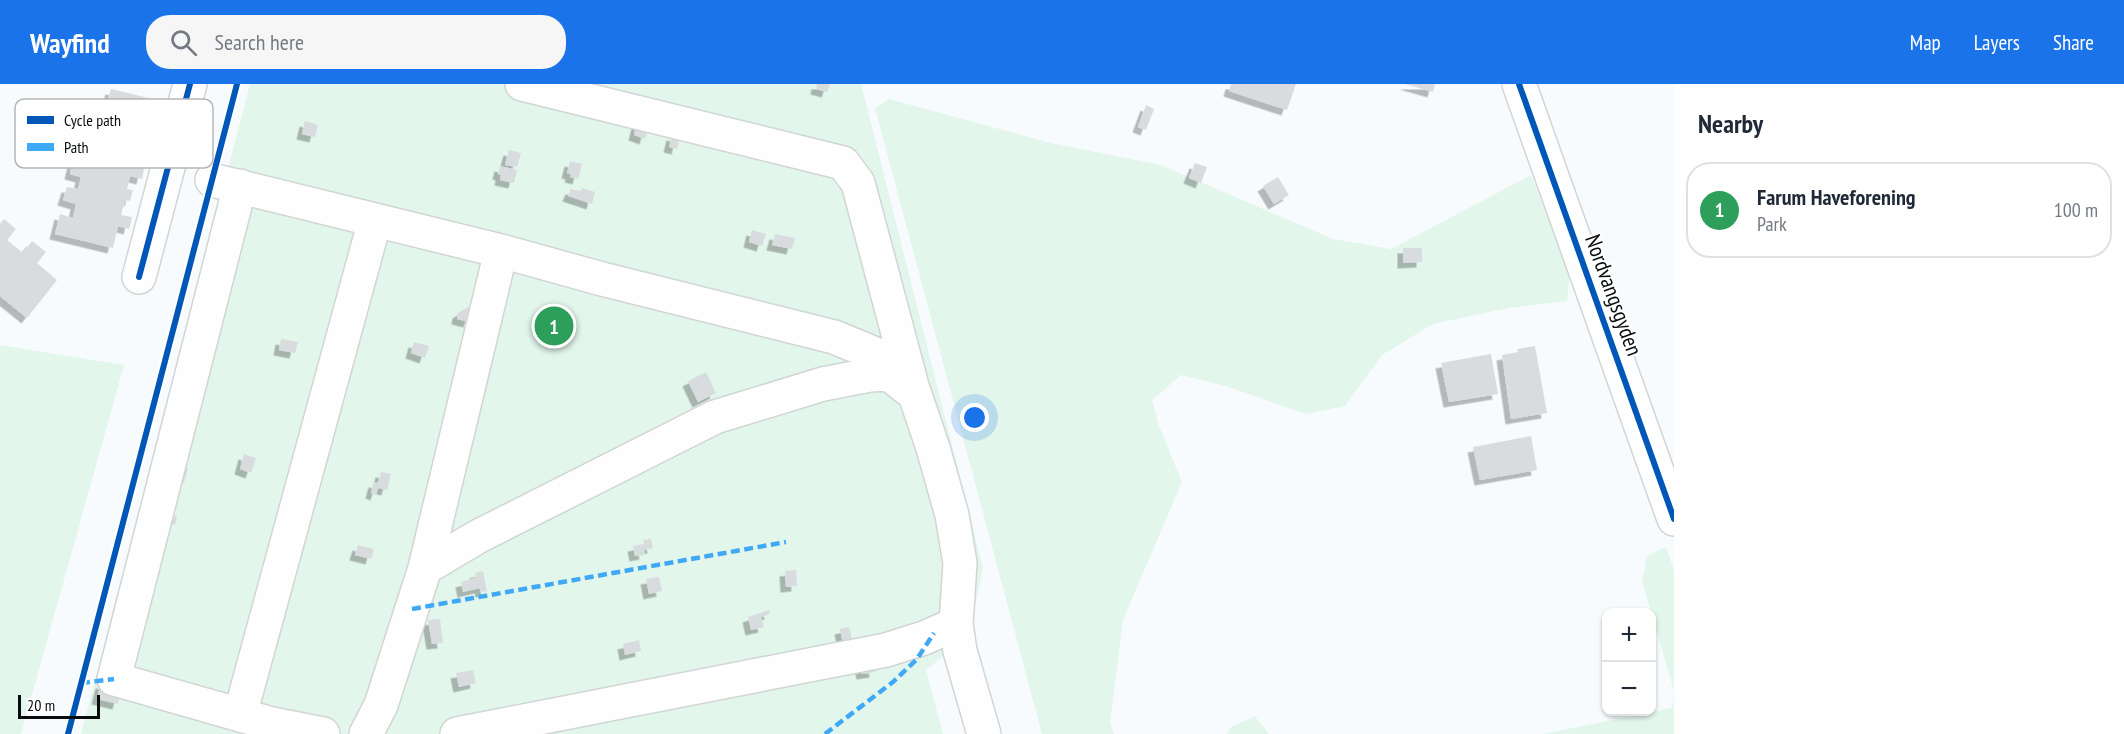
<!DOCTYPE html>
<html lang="en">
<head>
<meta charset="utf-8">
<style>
  body { margin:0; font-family:"PT Sans Narrow",sans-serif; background:#f6f6f7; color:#1f2937 }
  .controls { position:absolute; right:18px; bottom:18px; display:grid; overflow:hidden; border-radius:12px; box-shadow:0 2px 4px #0004 }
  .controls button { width:54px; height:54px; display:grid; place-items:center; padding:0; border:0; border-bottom:2px solid #e0e1e3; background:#fff; color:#1f2937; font:30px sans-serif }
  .scale { position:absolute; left:18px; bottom:15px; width:82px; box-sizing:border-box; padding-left:6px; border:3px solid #080c0d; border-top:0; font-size:16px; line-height:21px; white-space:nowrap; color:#080c0d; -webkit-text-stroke:4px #fff; paint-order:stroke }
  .you { position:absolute; left:975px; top:334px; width:21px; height:21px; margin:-15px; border:4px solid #fff; border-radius:50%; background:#1a73e8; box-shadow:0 0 0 9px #1a73e833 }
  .badge { display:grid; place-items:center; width:39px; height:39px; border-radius:50%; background:#1a73e8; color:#fff; font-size:20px; font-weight:700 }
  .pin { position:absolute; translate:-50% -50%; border:3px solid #fff; box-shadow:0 2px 6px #0006 }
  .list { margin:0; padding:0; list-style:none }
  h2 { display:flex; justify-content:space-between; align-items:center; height:78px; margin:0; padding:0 24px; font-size:26px }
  h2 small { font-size:20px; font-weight:400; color:#747a83 }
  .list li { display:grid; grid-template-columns:39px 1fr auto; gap:18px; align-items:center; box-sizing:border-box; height:96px; margin:0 12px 12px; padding:0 12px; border:2px solid #e0e1e3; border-radius:24px }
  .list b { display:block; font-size:22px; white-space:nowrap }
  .list p { margin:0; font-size:20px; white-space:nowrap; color:#747a83 }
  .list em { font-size:20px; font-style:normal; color:#747a83 }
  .icon { flex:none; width:33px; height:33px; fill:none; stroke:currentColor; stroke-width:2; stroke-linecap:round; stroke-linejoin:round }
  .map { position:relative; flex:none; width:1674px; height:650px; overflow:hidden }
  header { display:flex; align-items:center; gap:36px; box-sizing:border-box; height:84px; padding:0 30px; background:#1a73e8; color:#fff }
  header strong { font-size:28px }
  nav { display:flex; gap:33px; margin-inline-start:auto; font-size:21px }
  .search { width:420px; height:54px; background:#f6f6f7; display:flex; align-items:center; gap:15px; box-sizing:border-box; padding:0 21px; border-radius:24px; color:#747a83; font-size:22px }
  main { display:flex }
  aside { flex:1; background:#fff }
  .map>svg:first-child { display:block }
  .green { fill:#e2f6ec }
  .building { fill:#d9dcde; filter:url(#shadow) }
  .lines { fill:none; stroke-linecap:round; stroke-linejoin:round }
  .minor-casing { stroke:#d1d5d6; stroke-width:36 }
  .minor { stroke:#fefeff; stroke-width:33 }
  .quiet { stroke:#3fa9f5; stroke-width:4.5; stroke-dasharray:9 4.5; stroke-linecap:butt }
  .cycleway-casing { stroke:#fff; stroke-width:10 }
  .cycleway { stroke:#0057b8; stroke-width:6 }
  .labels { text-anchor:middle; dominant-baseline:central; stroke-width:4.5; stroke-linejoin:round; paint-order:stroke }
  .street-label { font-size:22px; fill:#080c0d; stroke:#fff }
  .key { fill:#fff; stroke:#b5b6b6; stroke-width:1.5 }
  .key-label { font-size:16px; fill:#080c0d }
</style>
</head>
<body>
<header>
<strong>Wayfind</strong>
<div class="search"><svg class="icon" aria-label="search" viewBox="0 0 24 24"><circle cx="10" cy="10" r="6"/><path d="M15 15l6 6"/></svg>Search here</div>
<nav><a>Map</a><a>Layers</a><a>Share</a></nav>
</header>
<main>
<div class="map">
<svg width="1674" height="650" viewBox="0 0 1674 650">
  <defs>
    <filter id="shadow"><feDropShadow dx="-5.5" dy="5.5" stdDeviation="0" flood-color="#0004"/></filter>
  </defs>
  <rect width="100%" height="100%" fill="#f7fbfd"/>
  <!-- green -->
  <path class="green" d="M250 0H861L983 484 969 552 926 586 943 650H81Z
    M889 15 1055 60 1161 81 1333 155 1391 165 1531 91 1570 189 1567 217 1509 224 1433 240 1382 271 1345 322 1305 330 1229 303 1181 291 1152 316 1159 342 1182 398 1123 536 1110 639 1114 650H1042L875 24Z
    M0 261 124 281 21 650H0Z
    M1666 463 1674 486V607L1642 497 1647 472Z
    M1674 612V650H1543L1672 624Z
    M1255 632 1269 650H1227L1231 643Z"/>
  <!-- building -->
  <path class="building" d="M817 0H830L827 8 816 5Z
    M1231 0H1296L1287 26 1229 7Z
    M1405 0H1435L1433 8Z
    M111 5 161 17 158 29 153 28 148 48 153 49 150 61 144 60 139 79 145 80 142 95 130 92 127 105 133 106 130 117 125 116 121 131 132 133 129 145 118 142 113 164 55 150 60 130 73 134 76 120 63 116 67 103 78 105 81 93 70 90 73 77 85 79 88 67 81 66 85 48 100 52 104 36 90 33 94 19 106 22Z
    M1146 21 1154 25 1146 46 1138 43Z
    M639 31 651 35 645 55 634 51Z
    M305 37 318 41 315 53 302 50Z
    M672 51 680 53 677 65 669 63Z
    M509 66 521 69 517 83 505 81Z
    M570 77 582 80 578 95 570 93 571 90 567 89Z
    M1195 79 1207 83 1201 99 1189 94Z
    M500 82 517 86 514 99 500 96 501 91 498 90Z
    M1278 93 1289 111 1274 120 1263 102Z
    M582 104 595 108 592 120 568 112 571 105 581 107Z
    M4 135 16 145 7 156 23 169 32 157 46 168 37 179 57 196 27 234 0 212V140Z
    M752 146 766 150 762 162 749 158Z
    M775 150 795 154 792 165 772 161Z
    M1403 164H1422V178L1403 179Z
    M468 223 473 225 469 238 457 235 458 229Z
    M281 255 298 258 295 269 279 266Z
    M414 258 429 262 425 274 411 269Z
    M1535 262 1547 329 1511 335 1502 271 1518 268 1517 265Z
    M1491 270 1498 310 1449 318 1441 279Z
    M706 288 716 309 698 318 688 297Z
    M1531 352 1537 386 1480 396 1473 363Z
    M244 370 256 374 251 389 240 385Z
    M177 382 188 384 184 399 173 396Z
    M381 388 391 390 387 406 378 404 376 411 371 409 374 398 378 399Z
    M169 430 177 432 175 441 167 439Z
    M651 455 653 464 644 466 645 470 635 472 633 462 644 460 643 456Z
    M358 461 374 465 371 475 355 471Z
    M796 486 797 502 786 503 785 487Z
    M483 487 487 507 481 508 480 504 463 508 461 498 476 494 475 489Z
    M659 493 662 507 649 510 646 495Z
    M769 526 770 530 761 533 764 543 751 546 748 533Z
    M440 535 443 559 432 560 428 536Z
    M849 543 853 558 843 560 840 545Z
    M639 556 641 567 625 571 623 560Z
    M873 577 875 588 862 590 860 580Z
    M473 586 476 599 459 603 456 589Z
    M101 599 122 604 118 620 97 615Z"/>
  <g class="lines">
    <!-- minor casing -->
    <g class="minor-casing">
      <path id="minor" d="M522 0 843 79 858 99 912 302 933 364 952 431 960 479 956 540 960 567 984 650
        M1519 0 1674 435
        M212 96 501 167 602 195 834 253 907 283
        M240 102 114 595 272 640 323 650
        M139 193 190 0
        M425 484 501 167
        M240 631 375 136
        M366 650 381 621 425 484 479 452 715 333 823 300 870 291 889 290 908 305
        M457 650 886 566 924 554 956 540"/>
    </g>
    <!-- minor -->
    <use href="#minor" class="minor"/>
    <!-- quiet -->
    <path class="quiet" d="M412 525 786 458
      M81 599 114 595
      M825 650 893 598 917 575 934 549"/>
    <!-- cycleway casing -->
    <g class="cycleway-casing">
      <path id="cycleway" d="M1519 0 1674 435
        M139 193 190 0
        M68 650 237 0"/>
    </g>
    <!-- cycleway -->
    <use href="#cycleway" class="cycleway"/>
  </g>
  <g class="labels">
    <!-- street labels -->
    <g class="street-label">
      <text transform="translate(1614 211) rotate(70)">Nordvangsgyden</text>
    </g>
  </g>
  <!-- legend -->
  <rect x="15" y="15" width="198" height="69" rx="9" class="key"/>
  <rect x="27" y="32" width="27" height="8" fill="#0057b8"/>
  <rect x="27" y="59" width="27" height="8" fill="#3fa9f5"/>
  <g class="key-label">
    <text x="64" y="42">Cycle path</text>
    <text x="64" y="69">Path</text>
  </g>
</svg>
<div class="controls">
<button>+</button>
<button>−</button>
</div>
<div class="scale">20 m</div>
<div class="you"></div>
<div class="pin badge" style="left:554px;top:242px;background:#2e9e5b">1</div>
</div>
<aside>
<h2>Nearby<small></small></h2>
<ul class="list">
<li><span class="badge" style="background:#2e9e5b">1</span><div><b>Farum Haveforening</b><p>Park</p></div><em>100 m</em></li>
</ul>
</aside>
</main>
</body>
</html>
